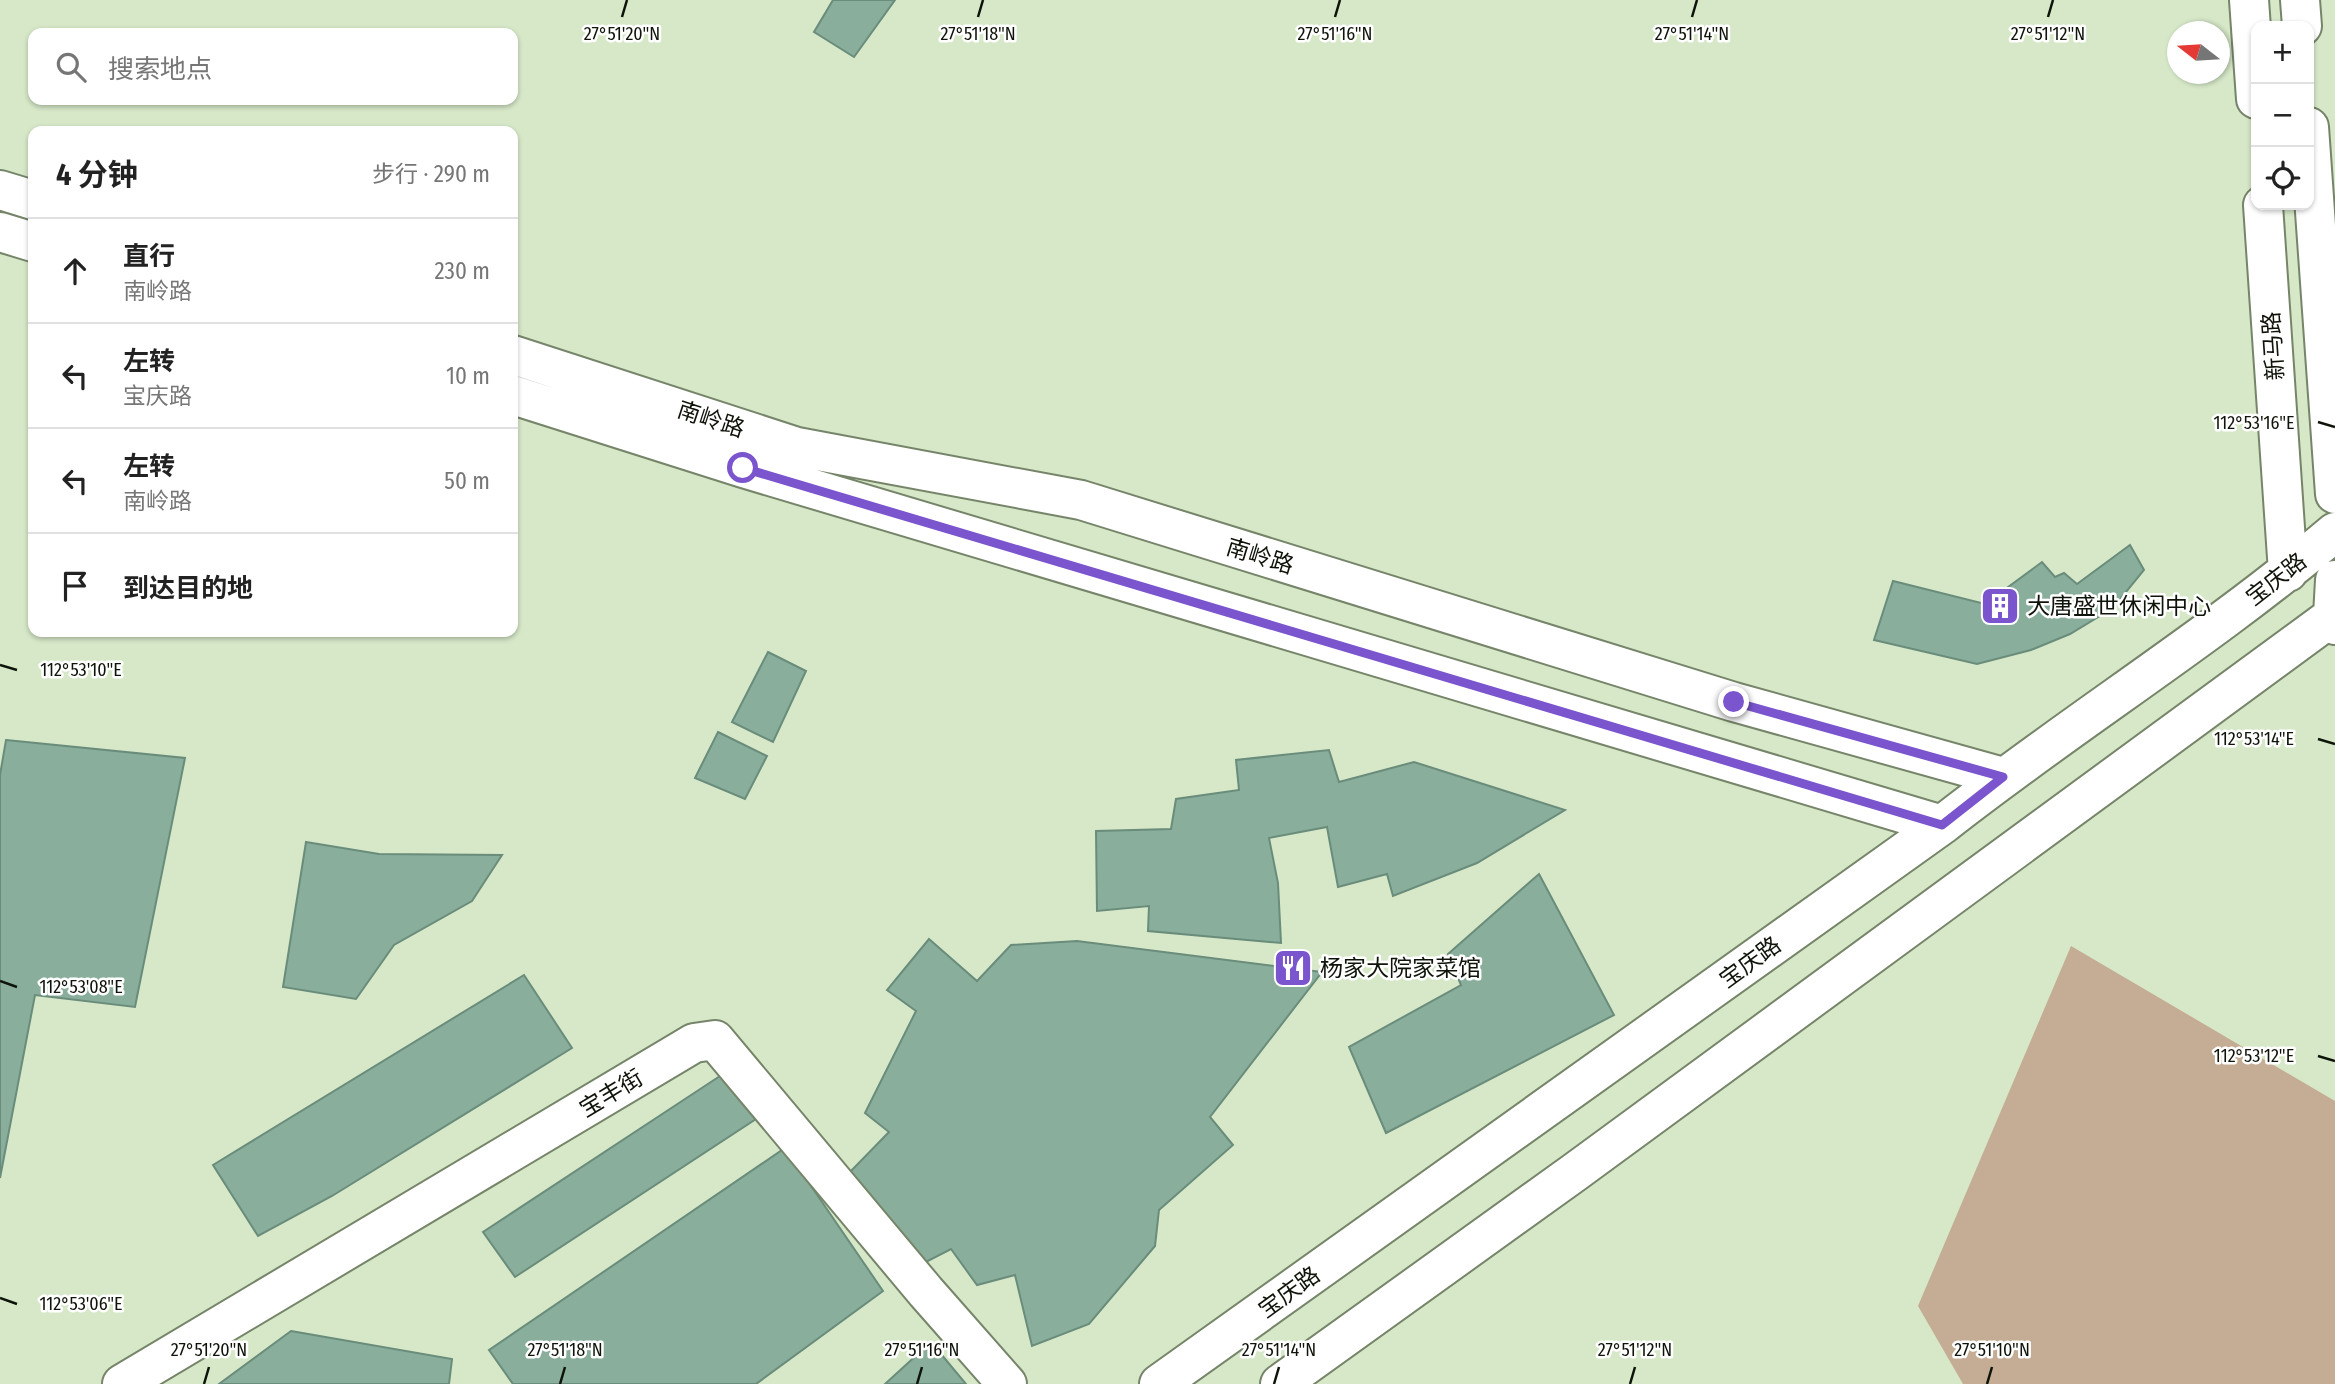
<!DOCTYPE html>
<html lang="zh">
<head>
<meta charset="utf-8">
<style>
  body { margin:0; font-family:"Fira Sans Condensed","Noto Sans SC",sans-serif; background:#f6f6f6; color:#222 }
  .controls { position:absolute; right:21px; top:21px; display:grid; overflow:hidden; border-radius:14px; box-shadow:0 2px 5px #0004 }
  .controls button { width:63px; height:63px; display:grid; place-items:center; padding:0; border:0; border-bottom:2px solid #e0e0e0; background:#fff; color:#222; font:35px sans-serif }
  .compass { position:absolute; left:2167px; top:21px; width:63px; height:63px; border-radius:50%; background:#fff; box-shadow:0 2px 5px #0004; rotate:287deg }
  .stop { position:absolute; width:21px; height:21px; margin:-16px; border:5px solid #7a55ce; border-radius:50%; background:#fff }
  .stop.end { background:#7a55ce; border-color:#fff; box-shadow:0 2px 7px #0008 }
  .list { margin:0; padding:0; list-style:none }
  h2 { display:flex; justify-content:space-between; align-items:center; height:91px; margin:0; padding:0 28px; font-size:30px }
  h2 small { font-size:23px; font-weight:400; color:#767676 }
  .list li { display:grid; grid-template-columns:46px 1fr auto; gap:21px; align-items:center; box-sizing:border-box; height:105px; padding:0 28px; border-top:2px solid #e0e0e0 }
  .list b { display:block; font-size:26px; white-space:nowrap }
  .list p { margin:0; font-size:23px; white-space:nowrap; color:#767676 }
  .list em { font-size:23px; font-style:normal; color:#767676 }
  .icon { flex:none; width:38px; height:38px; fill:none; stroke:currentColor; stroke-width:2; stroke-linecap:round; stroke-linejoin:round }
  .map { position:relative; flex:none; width:2335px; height:1384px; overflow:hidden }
  .search { position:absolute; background:#fff; box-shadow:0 2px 5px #0004; left:28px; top:28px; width:490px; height:77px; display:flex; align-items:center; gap:18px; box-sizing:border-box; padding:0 24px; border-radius:14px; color:#767676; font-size:26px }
  .panel { position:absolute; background:#fff; box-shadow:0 2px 5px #0004; left:28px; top:126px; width:490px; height:511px; border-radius:14px }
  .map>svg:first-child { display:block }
  .green { fill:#c4ac95 }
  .building { fill:#89ae9c; stroke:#6a8c7b; stroke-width:2 }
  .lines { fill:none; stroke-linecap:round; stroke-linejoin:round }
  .minor-casing { stroke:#768569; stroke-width:42 }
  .tertiary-casing { stroke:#768569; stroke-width:42 }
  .minor { stroke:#fff; stroke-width:38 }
  .tertiary { stroke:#fff; stroke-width:38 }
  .route { stroke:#7a55ce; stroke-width:9 }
  .ticks { fill:none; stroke:#0e1409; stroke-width:2.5 }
  .labels { text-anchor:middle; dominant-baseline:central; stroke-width:5; stroke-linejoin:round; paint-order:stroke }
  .street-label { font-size:23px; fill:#0e1409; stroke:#fff }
  .poi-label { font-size:23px; fill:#0e1409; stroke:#fff; text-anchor:start }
  .ticks-label { font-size:18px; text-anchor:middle; fill:#0e1409; stroke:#fff; stroke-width:5; stroke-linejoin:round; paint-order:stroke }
</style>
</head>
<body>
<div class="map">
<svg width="2335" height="1384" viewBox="0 0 2335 1384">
  <rect width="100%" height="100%" fill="#d6e8c8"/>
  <!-- green -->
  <path class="green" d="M2071 946 2335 1101V1384H1963L1918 1306Z"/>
  <!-- building -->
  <path class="building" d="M833 0H895L854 57 814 32Z
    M2130 545 2144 570 2113 608 2070 634 2031 650 1977 664 1874 640 1893 581 1985 604 2042 562 2055 577 2064 573 2077 584Z
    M768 652 806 671 773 742 732 722Z
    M718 732 767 756 745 799 695 778Z
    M6 740 185 758 135 1007 35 995 0 1178V775Z
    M1329 750 1339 782 1414 762 1565 810 1477 863 1393 896 1387 874 1338 887 1327 827 1269 838 1278 883 1281 943 1148 931 1149 906 1097 911 1096 831 1171 829 1176 799 1239 790 1236 760Z
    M306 842 379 854 502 855 472 901 394 945 356 999 283 987Z
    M1539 874 1614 1015 1386 1133 1349 1047 1461 985 1448 954Z
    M929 939 977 981 1011 945 1077 941 1322 972 1210 1117 1233 1145 1159 1210 1155 1246 1089 1324 1032 1346 1015 1275 977 1285 951 1249 922 1264 846 1176 889 1132 865 1113 916 1011 887 990Z
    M524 975 572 1048 332 1196 258 1236 213 1165Z
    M723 1074 756 1119 515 1277 483 1232Z
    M785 1148 883 1291 756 1384H513L489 1350Z
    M291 1331 452 1359 449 1384H219Z
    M931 1342 966 1384H885Z"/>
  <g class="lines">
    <!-- minor casing -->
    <g class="minor-casing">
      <path id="minor" d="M122 1384 694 1043 715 1040 926 1292 1007 1384"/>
    </g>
    <!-- tertiary casing -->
    <g class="tertiary-casing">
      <path id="tertiary" d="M2249 0 2256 99
        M2300 0 2302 26
        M2309 127 2335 494
        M0 190 33 200
        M2263 205 2288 572
        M0 232 33 242
        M513 355 797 447 1081 500 1734 702 2003 777
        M513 395 743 468 1942 825
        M2335 580 2333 616 2335 625
        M1159 1384 1942 825C2070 724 2210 638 2335 532
        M1280 1384 1575 1172 2333 616"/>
    </g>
    <!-- minor -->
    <use href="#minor" class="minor"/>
    <!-- tertiary -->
    <use href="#tertiary" class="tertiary"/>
  </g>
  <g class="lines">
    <!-- route -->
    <path class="route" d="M743 468 1942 825 2003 777 1734 702"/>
  </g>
  <!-- ticks -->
  <path class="ticks" d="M622 17 627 0M978 17 983 0M1335 17 1340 0M1692 17 1697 0M2048 17 2053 0M2318 422 2335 427M0 665 17 670M2318 739 2335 744M0 981 17 987M2318 1056 2335 1061M0 1298 17 1304M204 1384 209 1367M560 1384 565 1367M917 1384 922 1367M1274 1384 1279 1367M1630 1384 1635 1367M1987 1384 1992 1367"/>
  <!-- icons -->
  <defs>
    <g id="building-square" transform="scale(2.0125)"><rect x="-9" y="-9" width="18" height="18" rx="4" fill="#7a55ce" stroke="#fff"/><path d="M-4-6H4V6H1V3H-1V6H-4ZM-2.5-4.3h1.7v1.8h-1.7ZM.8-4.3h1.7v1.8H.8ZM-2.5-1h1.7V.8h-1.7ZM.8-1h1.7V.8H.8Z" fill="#fff"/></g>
    <g id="restaurant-square" transform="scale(2.0125)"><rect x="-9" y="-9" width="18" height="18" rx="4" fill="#7a55ce" stroke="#fff"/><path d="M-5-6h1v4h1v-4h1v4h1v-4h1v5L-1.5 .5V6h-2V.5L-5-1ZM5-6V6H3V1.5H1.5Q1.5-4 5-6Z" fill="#fff"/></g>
  </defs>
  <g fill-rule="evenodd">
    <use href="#building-square" x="2000" y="606"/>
    <use href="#restaurant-square" x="1293" y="968"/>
  </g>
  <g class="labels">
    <!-- street labels -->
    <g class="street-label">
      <text transform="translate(2273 346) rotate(-94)">新马路</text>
      <text transform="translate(711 419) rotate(18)">南岭路</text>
      <text transform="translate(1260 556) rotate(17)">南岭路</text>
      <text transform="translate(2276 579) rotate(-38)">宝庆路</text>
      <text transform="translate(1750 962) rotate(-36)">宝庆路</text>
      <text transform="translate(611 1093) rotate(-31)">宝丰街</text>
      <text transform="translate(1289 1292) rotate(-36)">宝庆路</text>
    </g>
    <!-- poi labels -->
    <g class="poi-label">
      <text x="2027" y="606">大唐盛世休闲中心</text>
      <text x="1320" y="968">杨家大院家菜馆</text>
    </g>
  </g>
  <g class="ticks-label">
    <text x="622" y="40">27°51'20"N</text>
    <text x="978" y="40">27°51'18"N</text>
    <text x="1335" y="40">27°51'16"N</text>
    <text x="1692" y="40">27°51'14"N</text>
    <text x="2048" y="40">27°51'12"N</text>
    <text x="2254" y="429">112°53'16"E</text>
    <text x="81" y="676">112°53'10"E</text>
    <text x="2254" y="745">112°53'14"E</text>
    <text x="81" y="993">112°53'08"E</text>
    <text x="2254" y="1062">112°53'12"E</text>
    <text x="81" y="1310">112°53'06"E</text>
    <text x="209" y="1356">27°51'20"N</text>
    <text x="565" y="1356">27°51'18"N</text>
    <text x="922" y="1356">27°51'16"N</text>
    <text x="1279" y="1356">27°51'14"N</text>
    <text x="1635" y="1356">27°51'12"N</text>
    <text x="1992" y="1356">27°51'10"N</text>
  </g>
</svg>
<div class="controls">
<button>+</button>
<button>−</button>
<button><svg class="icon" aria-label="locate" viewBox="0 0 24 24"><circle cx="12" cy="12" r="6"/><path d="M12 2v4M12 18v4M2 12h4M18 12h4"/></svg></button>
</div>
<svg class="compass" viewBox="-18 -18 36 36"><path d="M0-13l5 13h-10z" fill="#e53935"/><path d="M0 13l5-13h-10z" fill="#767676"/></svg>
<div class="stop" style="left:743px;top:468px"></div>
<div class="stop end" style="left:1734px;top:702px"></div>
<div class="search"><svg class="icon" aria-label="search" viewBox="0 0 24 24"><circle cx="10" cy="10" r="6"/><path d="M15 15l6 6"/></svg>搜索地点</div>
<section class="panel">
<h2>4 分钟<small>步行 · 290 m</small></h2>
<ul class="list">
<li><svg class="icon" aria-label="ahead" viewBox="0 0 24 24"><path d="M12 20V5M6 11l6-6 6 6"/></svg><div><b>直行</b><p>南岭路</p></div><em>230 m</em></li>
<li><svg class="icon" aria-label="left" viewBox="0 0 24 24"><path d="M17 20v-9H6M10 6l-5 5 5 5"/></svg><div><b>左转</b><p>宝庆路</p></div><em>10 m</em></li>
<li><svg class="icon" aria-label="left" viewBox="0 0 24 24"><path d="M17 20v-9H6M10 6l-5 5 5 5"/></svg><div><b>左转</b><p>南岭路</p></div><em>50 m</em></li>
<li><svg class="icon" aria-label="arrive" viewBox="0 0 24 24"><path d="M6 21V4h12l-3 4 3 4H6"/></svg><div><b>到达目的地</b></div></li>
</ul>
</section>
</div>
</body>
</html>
